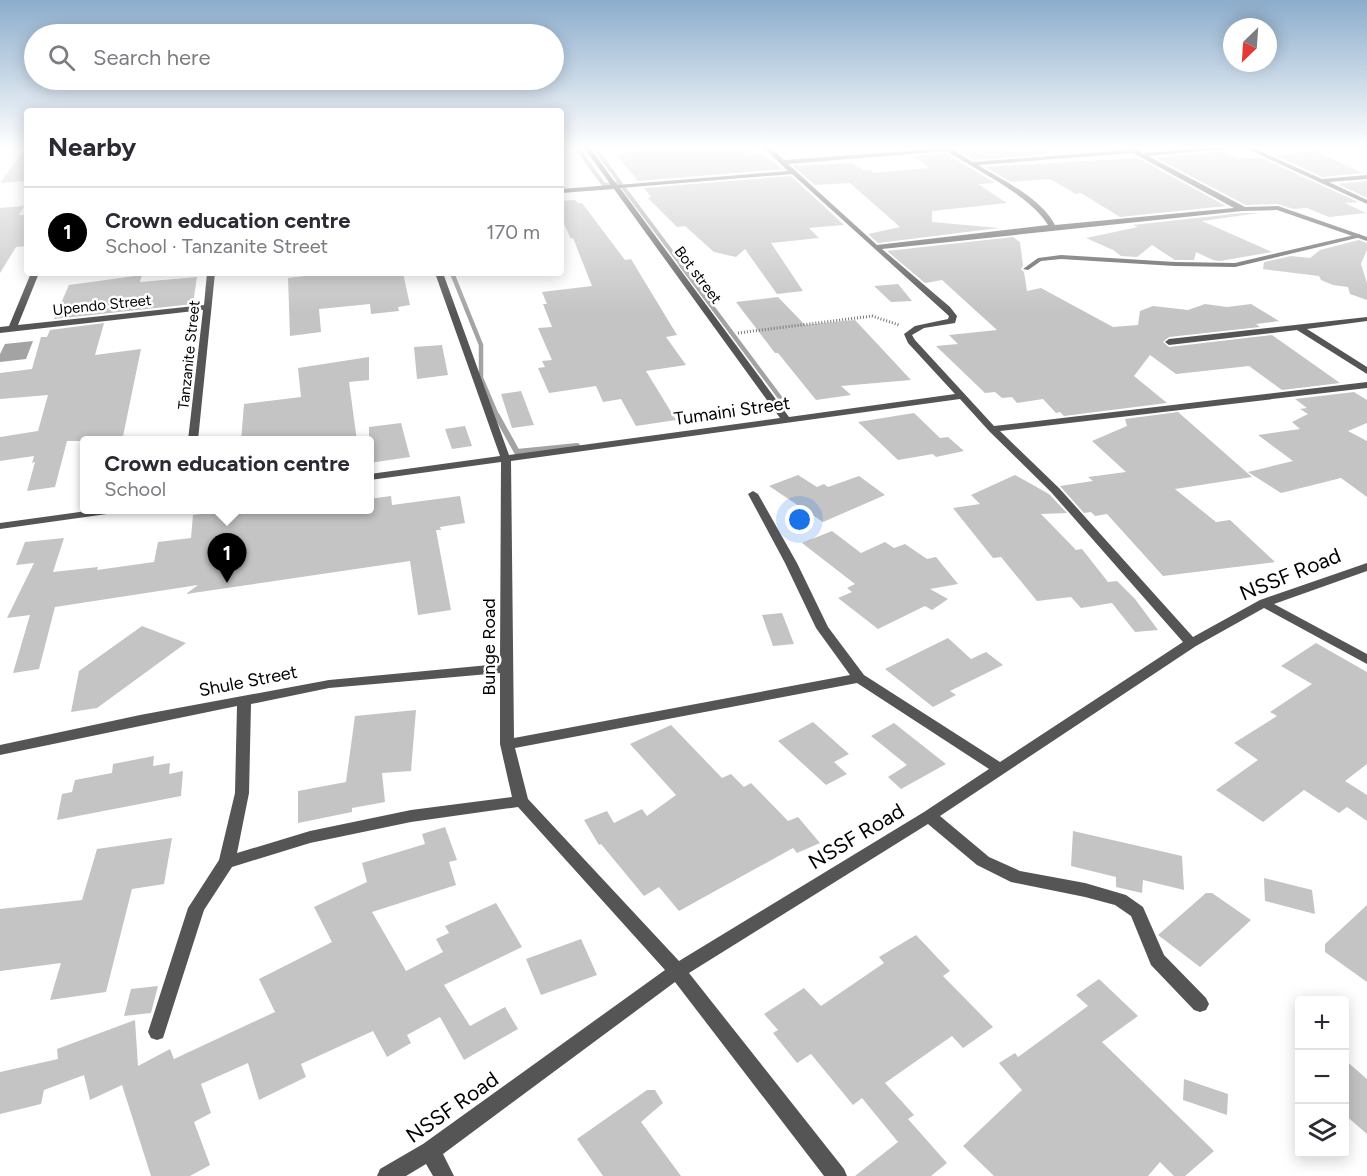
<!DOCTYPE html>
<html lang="en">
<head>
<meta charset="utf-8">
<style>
  body { margin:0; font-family:Figtree,sans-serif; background:#f2f2f3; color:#2b2b33 }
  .controls { position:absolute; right:18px; bottom:18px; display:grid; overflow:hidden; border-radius:6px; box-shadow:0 3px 15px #0003 }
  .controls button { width:54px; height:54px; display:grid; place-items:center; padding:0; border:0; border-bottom:2px solid #e1e1e2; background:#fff; color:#2b2b33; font:30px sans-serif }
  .compass { position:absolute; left:1223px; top:18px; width:54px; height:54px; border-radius:50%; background:#fff; box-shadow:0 3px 15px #0003; rotate:205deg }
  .you { position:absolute; left:800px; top:520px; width:21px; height:21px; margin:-15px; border:4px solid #fff; border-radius:50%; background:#1a73e8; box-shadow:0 0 0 9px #1a73e833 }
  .badge { display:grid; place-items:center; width:39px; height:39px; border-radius:50%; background:#000; color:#fff; font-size:20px; font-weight:700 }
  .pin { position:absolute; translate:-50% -50px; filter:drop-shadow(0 2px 3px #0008) }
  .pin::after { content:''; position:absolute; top:32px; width:21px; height:18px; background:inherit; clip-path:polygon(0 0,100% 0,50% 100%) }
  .popup { position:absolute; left:80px; top:436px; width:294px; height:78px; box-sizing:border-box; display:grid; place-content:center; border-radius:6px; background:#fff; filter:drop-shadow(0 2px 4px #0005); font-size:20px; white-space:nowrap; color:#7c7c81 }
  .popup b { font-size:22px; color:#2b2b33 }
  .popup::after { content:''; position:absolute; left:50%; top:100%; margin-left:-12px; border:12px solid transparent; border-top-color:#fff }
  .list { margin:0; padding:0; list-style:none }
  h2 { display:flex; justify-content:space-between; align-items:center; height:78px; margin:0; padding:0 24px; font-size:26px }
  h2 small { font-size:20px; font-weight:400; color:#7c7c81 }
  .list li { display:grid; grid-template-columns:39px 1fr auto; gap:18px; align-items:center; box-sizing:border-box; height:90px; padding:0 24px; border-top:2px solid #e1e1e2 }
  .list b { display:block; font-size:22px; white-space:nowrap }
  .list p { margin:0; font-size:20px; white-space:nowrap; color:#7c7c81 }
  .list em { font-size:20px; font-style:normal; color:#7c7c81 }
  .icon { flex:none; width:33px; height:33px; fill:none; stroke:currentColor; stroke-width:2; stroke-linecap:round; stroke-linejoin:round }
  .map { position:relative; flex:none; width:1367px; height:1176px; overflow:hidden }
  .search { position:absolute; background:#fff; box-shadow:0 3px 15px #0003; left:24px; top:24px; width:540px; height:66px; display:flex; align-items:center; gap:15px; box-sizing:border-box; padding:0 21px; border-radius:33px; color:#7c7c81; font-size:22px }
  .panel { position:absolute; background:#fff; box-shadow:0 3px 15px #0003; left:24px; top:108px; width:540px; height:168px; border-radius:6px }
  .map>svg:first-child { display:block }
  .water { fill:#a3a3a3 }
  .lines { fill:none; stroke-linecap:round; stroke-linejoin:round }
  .stream-far2 { stroke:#a3a3a3; stroke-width:4 }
  .stream-far1 { stroke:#a3a3a3; stroke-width:4.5 }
  .stream { stroke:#a3a3a3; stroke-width:6 }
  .building { fill:#c4c4c4 }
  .path { stroke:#777; stroke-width:3; stroke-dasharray:1 2; stroke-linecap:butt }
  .lane { fill:#555; fill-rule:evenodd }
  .street { fill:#555; fill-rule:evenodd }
  .labels { text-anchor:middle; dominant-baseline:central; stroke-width:5; stroke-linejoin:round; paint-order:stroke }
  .far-street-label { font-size:15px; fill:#000; stroke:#fff }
  .street-label { font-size:18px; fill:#000; stroke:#fff }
  .near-street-label { font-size:21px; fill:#000; stroke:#fff }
</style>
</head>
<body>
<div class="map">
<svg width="1367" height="1176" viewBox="0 0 1367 1176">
  <rect width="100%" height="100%" fill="#fff"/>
  <!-- water -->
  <path class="water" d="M33 341 26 359 0 362V354L5 344Z"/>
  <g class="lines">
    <!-- stream-far2 -->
    <path class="stream-far2" d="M577 148 604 185 621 184
      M595 148 621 184
      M623 187 683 267"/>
    <!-- stream-far1 -->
    <path class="stream-far1" d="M681 265 787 407
      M452 273 481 345V378L498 418"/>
    <!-- stream -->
    <path class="stream" d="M497 416 517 452 577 446"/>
  </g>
  <!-- building -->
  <path class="building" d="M25 148H27V181L0 183Z
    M679 148H743L749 154 761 153 783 169 638 181 616 154Z
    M955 148H1004L1011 153 1045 151 1049 154 974 160Z
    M1314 151 1363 173 1322 177 1277 156Z
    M1223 152 1237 158H1262L1358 202 1345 203 1366 213 1329 217 1307 208 1293 209 1278 204 1246 205 1156 158Z
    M945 153 995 183 978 184 1007 203 932 211V222L999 228 878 243 868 234 900 227 850 183 815 185 793 166 852 163 863 170H870L874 173 930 168 913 156Z
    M1138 158 1226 206 1120 217 1081 193 1076 194 1050 179 1011 182 985 167Z
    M791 176 844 225 809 228 819 238 771 243 803 291 777 294 745 249 736 257 714 252 685 226 677 227 648 198 651 197 644 188Z
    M1367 181V198L1338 184Z
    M575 200 578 203H582L625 260 631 259 677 335 666 337 686 365 646 371 676 420 636 426 621 399 603 402 596 386 549 393 538 368 545 367 542 361 552 360 538 328 552 327 543 304H547L542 292 592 286 573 238 571 239 561 217V201Z
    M24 206 19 215H27V246L16 247 0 273V208Z
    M1242 213H1259L1202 221 1272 252 1220 261 1213 260 1196 252 1194 260H1175L1152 245 1137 257 1121 256 1113 250 1086 238 1138 227 1133 225Z
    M1013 237 1020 242 1023 266 1021 269 1024 272 1027 291 1041 288 1113 327 1138 325 1140 311 1153 306 1188 310 1205 304 1227 307 1251 304 1279 321 1256 324 1260 327 1169 337 1163 342 1169 347 1272 335 1340 383 1282 390 1249 366 1176 374 1150 355 1134 376 1167 403 1064 416 1060 412 1056 413 1043 399 1017 403 1012 397 1002 398 995 392 985 393 936 346 958 344 949 335 997 330 942 280 925 283 887 251Z
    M1359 240 1367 243V250L1361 264 1367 283V300L1350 294 1348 287 1333 285 1321 280 1319 276 1263 269 1264 262 1291 256 1310 258 1320 250Z
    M304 273H403L410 305 398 307 399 311 371 314 370 304 319 309 321 332 290 336 288 278 305 276Z
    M142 275 140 282 197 277 193 304 54 319 69 285Z
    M898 284 912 301 891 302 874 286Z
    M778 297 805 325 855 320 911 380 841 386 851 395 816 400 778 353H775L736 302Z
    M104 323 95 355 141 349 122 441H67L55 487 27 491 35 462 32 463 34 456 0 461V437L38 431 48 395 0 399V373L32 369 41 337H47L50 330Z
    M442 345 448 375 417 379 414 347Z
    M369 357V380L349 382 357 441H241L244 404 301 397 298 368Z
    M521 391 534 425 512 428 501 394Z
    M1354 392 1367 400V423L1348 431 1367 441V497L1341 478 1281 493 1248 472 1293 461 1258 435 1300 429 1292 422 1308 414 1300 409 1307 408 1295 399Z
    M1178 412 1252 477 1175 489 1216 522 1230 520 1275 562 1163 576 1107 514 1095 516 1091 512 1084 513 1060 486 1093 481 1088 477 1126 472 1092 441 1127 426 1125 419Z
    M914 413 940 438 948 437 964 451 936 457 933 454 898 460 858 422Z
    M401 423 410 457 369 463V427Z
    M465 426 472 446 452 449 445 429Z
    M798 475 817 487 824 484 828 487 859 476 885 495 823 522 769 486Z
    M1015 475 1049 494 1067 513 1041 514 1076 550 1082 549 1108 582 1117 581 1135 599 1158 630 1135 632 1112 603 1081 608 1071 597 1037 601 1001 557 993 558 953 508 980 504 971 495Z
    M391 496 392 505 460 496 465 523 440 527 441 530H436L451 610 418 615 410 561 186 594 198 585 55 607 39 669 13 673 30 615 7 618 34 563 16 565 25 542 64 538 53 572 98 567 97 570 154 562 158 542 191 538 193 515 231 510H237V513L268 510H369V499Z
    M832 531 861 553 885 542 894 548 905 544 927 559 936 557 958 584 930 589 948 599 932 610 925 606 878 629 838 598 852 592 847 588 855 584 802 543Z
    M782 613 794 644 773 646 762 615Z
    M142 626 186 643 97 708 71 712 79 671Z
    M948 638 971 659 986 652 1003 665 950 691 956 695 933 707 885 669Z
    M1316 643 1367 672V764L1345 781 1367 795V821L1347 807 1339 813 1304 790 1263 822 1216 790 1258 760 1234 743 1277 716 1270 712 1312 684 1281 666Z
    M416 710 411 771 382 773 385 802 352 808V812L298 823V791L346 782 355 716Z
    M813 722 849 754 834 762 847 774 826 785 778 741Z
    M894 723 946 764 901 789 888 777 907 765 871 736Z
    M671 725 722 778 731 774 744 787 751 783 788 821 798 817 820 843 797 853 793 848 679 911 659 887 644 896 601 844 599 845 584 820 607 811 614 823 642 809 647 816 676 795 630 744Z
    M154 756 153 766 170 763 169 774 183 771 181 796 57 820 62 794 72 792 75 780 112 773 113 764Z
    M445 827 457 860 449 862 456 885 372 912 406 971 443 952 436 939 449 933 445 926 496 903 522 947 444 985 470 1026 505 1007 518 1029 464 1060 440 1017 407 1035 411 1043 387 1057 373 1031 301 1064 306 1077 259 1100 248 1063 201 1084 211 1113 194 1122 210 1165 190 1176H151L122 1085 90 1100 84 1075 44 1090 41 1104 0 1114V1072L58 1059 57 1049 135 1020 138 1066 170 1049 174 1059 275 1012 259 979 332 942 314 907 367 882 362 863 425 844 422 834Z
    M1073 831 1182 856 1184 890 1143 880 1142 893 1116 887V877L1071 866Z
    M172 838 164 884 132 889 106 992 50 1000 61 963 0 971V909L82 900 97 849Z
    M1264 878 1312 890 1315 914 1265 901Z
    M1206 893H1212L1251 920 1200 967 1158 935Z
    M1367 905V982L1325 952V944Z
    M916 935 950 971 943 976 993 1027 963 1048 952 1036 885 1083 914 1115 908 1119 947 1163 931 1176H855L898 1142 862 1098 853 1105 811 1054 797 1063 773 1033 778 1030 764 1014 804 988 821 1006 884 963 879 957Z
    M581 939 597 975 541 995 526 959Z
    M1099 979 1138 1016 1102 1042 1214 1151 1185 1176H1174L1160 1162 1148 1176H994L963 1146 1022 1090 999 1063 1015 1053 1018 1057 1088 1006 1076 995Z
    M158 986 151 1013 124 1016 131 989Z
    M1344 1059 1367 1079V1134L1344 1114Z
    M1184 1079 1228 1094 1227 1115 1183 1100Z
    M647 1090H655L663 1103 641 1122 681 1176H603L577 1139Z"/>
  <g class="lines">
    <!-- path -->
    <path class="path" d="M738 333 872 316 899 325"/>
    <!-- lane -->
    <path class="lane" d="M1359 234 1362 236 1361 237 1235 267 1175 266 1061 259 1041 261 1028 270 1023 269 1038 258 1061 255 1175 262 1235 263Z"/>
    <!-- street -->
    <path class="street" d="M584 148H590L617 185 788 171 764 148H771L784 160 950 148 973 162 1127 150 1125 148H1133L1142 153 1209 148H1238L1148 156 1245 207 1278 206 1367 237V241L1277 210 1242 211 882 249 950 307 957 316 955 323 924 328 912 335 915 340 994 426 1367 382V388L1000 431 1059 488 1193 637 1260 600 1367 563V571L1274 604 1367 654V664L1264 608 1196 646 940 816 989 857 1020 871 1085 883 1126 895 1143 907 1164 955 1206 998 1209 1004 1206 1010 1200 1012 1194 1010 1151 965 1131 916 1115 905 1085 897 1011 882 977 865 928 824 689 973 844 1169 847 1176H824L675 982 443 1154 454 1176H433L426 1164 406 1176H377L380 1169 423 1144 665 970 518 807 411 822 310 843 232 867 204 910 163 1038 157 1040 151 1038 148 1032 188 908 219 860 235 793 237 706 0 755V745L140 715 329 680 500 664 501 462 370 480V474L500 456 435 273H443L509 455 780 418 614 189 561 193V189L611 185ZM946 151C975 169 1031 196 1048 225L877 245 788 164ZM1133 153 1234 208 1055 225C1041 198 1004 181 978 165ZM792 174 949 316 948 319 915 326 904 334 908 343 955 394 789 417 620 188ZM960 399 989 431 1051 492 1183 642 1000 762 864 675 828 627 797 563 758 494 753 491 748 494 785 563 816 628 850 675 514 738 511 461ZM500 673V744L512 797 411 810 310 831 237 853 249 793 251 704 329 688ZM857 683 989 769 924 812 679 961 528 799 515 748Z
      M1245 148H1253L1322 179 1367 175V179L1329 182 1367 200V204Z
      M31 273H39L18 325 204 305 207 273H215L198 440H188L203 310 0 333V327L9 326Z
      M1367 317V321L1307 329 1367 367V374L1297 330 1169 345 1165 342 1169 339Z
      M94 510H119L114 513 0 529V523Z"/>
  </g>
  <!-- sky -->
  <linearGradient id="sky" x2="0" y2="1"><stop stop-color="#8cadcc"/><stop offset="0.47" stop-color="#fff"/><stop offset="1" stop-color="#fff" stop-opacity="0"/></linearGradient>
  <rect width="1367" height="313" fill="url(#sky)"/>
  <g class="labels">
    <!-- far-street labels -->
    <g class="far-street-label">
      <text transform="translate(698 275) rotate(53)">Bot street</text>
      <text transform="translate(102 305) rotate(-6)">Upendo Street</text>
      <text transform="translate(189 355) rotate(-84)">Tanzanite Street</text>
    </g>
    <!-- street labels -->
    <g class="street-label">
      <text transform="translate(732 411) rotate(-8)">Tumaini Street</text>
      <text transform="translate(489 647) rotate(-90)">Bunge Road</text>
      <text transform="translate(248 681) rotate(-11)">Shule Street</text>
    </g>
    <!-- near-street labels -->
    <g class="near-street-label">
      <text transform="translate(1290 574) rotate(-22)">NSSF Road</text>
      <text transform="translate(856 836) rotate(-31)">NSSF Road</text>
      <text transform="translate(452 1107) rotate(-35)">NSSF Road</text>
    </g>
  </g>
</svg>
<div class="controls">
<button>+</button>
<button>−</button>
<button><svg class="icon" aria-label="layers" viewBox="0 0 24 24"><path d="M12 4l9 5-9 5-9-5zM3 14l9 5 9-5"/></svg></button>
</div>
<svg class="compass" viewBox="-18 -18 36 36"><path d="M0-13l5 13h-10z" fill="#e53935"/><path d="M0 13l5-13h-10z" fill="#7c7c81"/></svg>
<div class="you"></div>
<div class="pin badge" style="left:227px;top:583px">1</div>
<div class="popup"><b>Crown education centre</b>School</div>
<div class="search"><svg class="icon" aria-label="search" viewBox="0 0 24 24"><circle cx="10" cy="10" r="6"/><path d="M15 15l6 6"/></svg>Search here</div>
<section class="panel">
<h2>Nearby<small></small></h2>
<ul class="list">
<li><span class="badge">1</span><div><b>Crown education centre</b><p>School · Tanzanite Street</p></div><em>170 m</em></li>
</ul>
</section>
</div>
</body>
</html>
